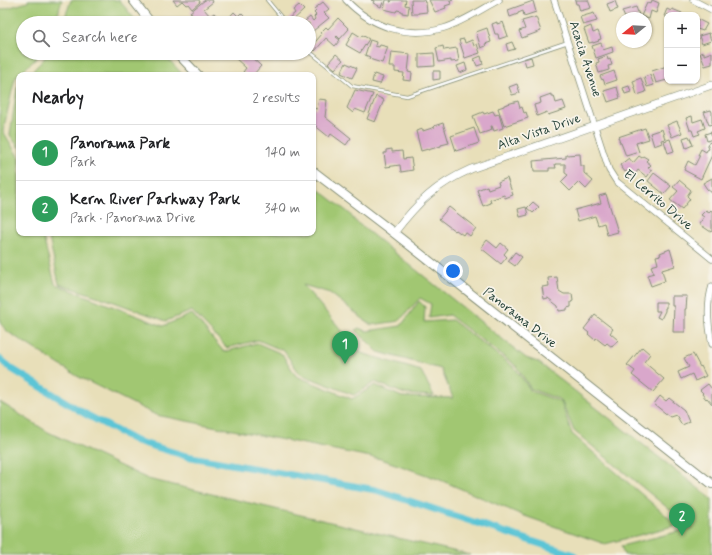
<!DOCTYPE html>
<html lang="en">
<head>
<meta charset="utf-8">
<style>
  body { margin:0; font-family:Mynerve,sans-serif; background:#f6f6f6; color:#202124 }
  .controls { position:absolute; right:12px; top:12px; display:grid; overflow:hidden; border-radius:8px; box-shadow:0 1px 3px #0004 }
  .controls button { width:36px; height:36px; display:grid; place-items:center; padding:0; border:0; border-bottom:1px solid #e0e0e0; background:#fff; color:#202124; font:20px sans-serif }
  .compass { position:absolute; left:616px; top:12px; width:36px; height:36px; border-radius:50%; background:#fff; box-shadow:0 1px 3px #0004; rotate:252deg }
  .you { position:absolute; left:453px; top:271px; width:14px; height:14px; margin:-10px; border:3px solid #fff; border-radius:50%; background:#1a73e8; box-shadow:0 0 0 6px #1a73e833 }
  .badge { display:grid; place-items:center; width:26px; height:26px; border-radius:50%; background:#b5179e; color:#fff; font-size:13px; font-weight:700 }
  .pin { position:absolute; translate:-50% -33px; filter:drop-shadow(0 1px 2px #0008) }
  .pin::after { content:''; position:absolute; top:21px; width:14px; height:12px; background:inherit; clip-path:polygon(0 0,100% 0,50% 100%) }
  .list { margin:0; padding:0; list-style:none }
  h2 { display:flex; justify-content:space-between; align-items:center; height:52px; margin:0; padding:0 16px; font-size:17px }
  h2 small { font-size:13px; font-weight:400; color:#757577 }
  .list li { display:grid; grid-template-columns:26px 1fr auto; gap:12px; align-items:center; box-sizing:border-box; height:56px; padding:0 16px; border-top:1px solid #e0e0e0 }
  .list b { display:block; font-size:15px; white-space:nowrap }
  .list p { margin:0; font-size:13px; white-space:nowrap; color:#757577 }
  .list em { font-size:13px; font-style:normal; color:#757577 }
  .icon { flex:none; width:22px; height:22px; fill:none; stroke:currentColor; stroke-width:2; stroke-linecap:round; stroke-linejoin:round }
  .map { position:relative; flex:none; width:712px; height:555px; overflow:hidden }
  .search { position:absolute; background:#fff; box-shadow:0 1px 3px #0004; left:16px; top:16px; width:300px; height:44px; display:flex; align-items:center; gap:10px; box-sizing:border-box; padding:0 14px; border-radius:22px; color:#757577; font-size:15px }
  .panel { position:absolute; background:#fff; box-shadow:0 1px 3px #0004; left:16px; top:72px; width:300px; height:164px; border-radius:8px }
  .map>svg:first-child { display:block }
  .green { fill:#a1c772; stroke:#608253 }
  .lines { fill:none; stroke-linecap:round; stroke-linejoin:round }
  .canal { stroke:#5bc5d6; stroke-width:7 }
  .building { fill:#d9a7cb }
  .service-casing { stroke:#848e76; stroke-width:4 }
  .minor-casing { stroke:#848e76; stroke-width:7 }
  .tertiary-casing { stroke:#848e76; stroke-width:8 }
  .primary-casing { stroke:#848e76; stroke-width:10 }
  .service { stroke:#fff; stroke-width:2.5 }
  .minor { stroke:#fff; stroke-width:5.5 }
  .tertiary { stroke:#fff; stroke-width:7 }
  .primary { stroke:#fff; stroke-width:8 }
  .labels { text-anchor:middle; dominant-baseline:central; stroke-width:3.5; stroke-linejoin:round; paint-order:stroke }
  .street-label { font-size:13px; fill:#1f3d34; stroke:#f7f3e8 }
</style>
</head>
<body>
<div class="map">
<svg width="712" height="555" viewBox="0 0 712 555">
  <rect width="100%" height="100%" fill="#f7f3e8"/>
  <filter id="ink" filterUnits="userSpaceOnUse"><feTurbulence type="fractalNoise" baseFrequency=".025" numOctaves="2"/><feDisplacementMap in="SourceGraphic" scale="8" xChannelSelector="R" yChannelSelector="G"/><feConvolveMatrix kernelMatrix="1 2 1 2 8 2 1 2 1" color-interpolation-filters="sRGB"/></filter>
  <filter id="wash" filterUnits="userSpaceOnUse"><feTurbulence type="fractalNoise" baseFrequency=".012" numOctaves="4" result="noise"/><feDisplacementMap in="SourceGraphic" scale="16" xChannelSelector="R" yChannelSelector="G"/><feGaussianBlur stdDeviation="0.9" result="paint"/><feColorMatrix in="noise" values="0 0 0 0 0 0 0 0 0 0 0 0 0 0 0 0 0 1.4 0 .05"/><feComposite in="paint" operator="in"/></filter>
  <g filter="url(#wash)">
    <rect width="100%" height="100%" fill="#e8dfb9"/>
    <!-- green -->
    <path class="green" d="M28 0H62L55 23H23V53H42L15 78 3 131 19 158V233H42L55 284 163 326 192 314 224 352 257 343 282 354 296 376 352 399 375 385 402 397 453 398 441 369 378 352 356 330 358 328 367 331 401 326 419 301 425 307 424 322 452 320 515 368 531 391 561 402 572 434 677 525 605 544 522 515 438 479 381 459 156 415 77 376 8 332 0 323V10L28 2Z
      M71 0H119L138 23H63Z
      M49 53H163L183 75H29Z
      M19 86V148L10 135 17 88Z
      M313 185 349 213 355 221 526 358 538 362 712 499V555H624L621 546 692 528 574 431 561 400 531 389 516 366 449 315 429 318 431 304 420 298 399 321 371 325 330 293 303 285 361 353 421 371 434 396 405 394 375 382 354 395 300 374 284 351 258 340 227 348 192 311 166 321 106 299 59 284 48 233H313Z
      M0 402 48 432 148 479 470 555H0Z"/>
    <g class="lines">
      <!-- canal -->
      <path class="canal" d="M0 359 12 369 87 415 136 441 186 456 376 490 574 555"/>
    </g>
    <g id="blocks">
      <!-- building -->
      <path class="building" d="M173 0H199L200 2 192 9 188 4 186 5 182 1 177 5Z
        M205 0H212L213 2 204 9 210 16 214 13 217 16 218 15 224 21 222 23H203L202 21 199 23 190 12Z
        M371 0H384L381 7 373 3 374 1Z
        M386 0H391L390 2H391L392 0H406L405 5 409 6 408 14 402 13V11L397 10 396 12 384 9Z
        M411 0H424L425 3H426L427 12 418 13V14H412Z
        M429 0H453L450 1 451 4 445 6 446 8 435 12Z
        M575 0H588L591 8 580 11 578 4H576Z
        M652 0 659 3 656 13 651 11 649 19 641 16 647 3 651 4Z
        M533 1 536 12 524 16 523 11 518 13V14L510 17 508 10Z
        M615 1 618 9 610 12 607 4Z
        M323 2 329 9 324 13 329 18 313 31 309 26V23H306L305 21 310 17 313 21 315 19 314 17 316 15 314 13 316 11 314 9Z
        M299 5 304 10 291 22 288 19 295 13 293 10Z
        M636 7 639 15 637 16V18H625L622 11Z
        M667 9 671 11 672 9 682 13 681 15H667V18L664 16Z
        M234 12 238 16 241 13 245 17 239 23H224Z
        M594 13 597 21 583 25 580 17Z
        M536 17 541 31 522 38 519 31 525 29 522 21Z
        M338 18 349 29 340 39 337 36 336 37 340 40 335 46 326 38 315 51 311 47 322 34 320 33 326 27 328 29Z
        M697 19 707 24 703 31 697 29 698 26H697Z
        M497 22V24L503 22 508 36 499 39 498 34H495L492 24Z
        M591 26 593 33 598 31 601 39 598 40 599 41 593 43V42L589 43 584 29Z
        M487 28 491 42 485 44 486 46 481 48 476 32Z
        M353 32 361 37 362 35 369 39 360 53 346 45Z
        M709 33 711 41 702 44 699 36Z
        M464 39 465 43 472 40 474 46 477 44 480 53 465 58 459 40Z
        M370 40 376 42 375 46 379 47 380 45 388 47 382 63 369 59 370 57 365 55Z
        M512 42 515 49 508 51 506 44Z
        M601 43 603 50 612 47 613 52 596 58 592 46Z
        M443 46 444 50 457 48 459 61 451 62V60L439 62 436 48Z
        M391 52 410 54 408 72 412 73 411 81 403 80 404 73 395 72V67H389Z
        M704 52V55L712 52V64L705 66 700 53Z
        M237 53H247L261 66 253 75H247L243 72 246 68 234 57Z
        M434 53 435 66 419 67V54Z
        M336 54 343 60 335 69 328 63Z
        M481 56 483 64 477 66 474 59Z
        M607 56 608 60 610 59 612 65 608 66 609 70 599 73 596 63 599 62 598 59Z
        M531 57 533 64 526 66 524 59Z
        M346 63 357 68 352 78 341 73Z
        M465 63 467 70 460 73 457 66Z
        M667 66V80L656 83 652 71Z
        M433 71H440V79L433 80Z
        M614 71 617 80 605 84 603 79 602 80 600 76Z
        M374 74 383 77 380 84 372 82Z
        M650 75 654 85 647 87 644 77Z
        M641 78 646 92 637 95 633 81Z
        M517 84 520 93 512 95 509 87Z
        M629 86 631 92 625 94 623 88Z
        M617 87 620 98 608 102 604 91Z
        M355 90 373 94 365 113 355 109 353 113 347 108Z
        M551 94V96H554L556 103 563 101 566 109 548 115 547 112 537 116 534 105 541 103 540 98Z
        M376 96 384 100 375 122 367 119Z
        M319 99 327 100 325 117 351 138 346 145 331 134 329 137 313 124V108L317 109Z
        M518 101 520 108 522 107 524 113 526 112 528 118 504 126 498 108 504 106V105Z
        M711 110 712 112V124L709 125 704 112Z
        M493 111 495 115 499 114 503 128 494 131 492 126H491L492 130 480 134 473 116 483 112 484 114Z
        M692 116 693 122 702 119 705 128 698 131 700 134 694 136 692 130H690L686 118Z
        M677 121 682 133 672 137 667 125Z
        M443 123 449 143 441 145V146L428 150V149L421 151 416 131 423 129V131L435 127 434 126Z
        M474 128 479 143 456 151 451 136Z
        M645 128 649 139 636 143 639 152 626 156 621 143H620L618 137Z
        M662 129 665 139 661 140 662 143 654 146 650 133Z
        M711 132 712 139 707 141 705 134Z
        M689 136 693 145 686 148 683 138Z
        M670 139 674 151 668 153 664 141Z
        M712 141V155L701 179 684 170 688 161 695 165 700 155H698L701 149 706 152 707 150 709 149 707 144Z
        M392 149V152L402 151 403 159 411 158 413 170 401 172 400 165 386 167 384 153H386V150Z
        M580 154 581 166H584V173L593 181 586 189 579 182 570 191 561 182 568 175 565 173V164H555L556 168H549V171H534L533 161 566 158V155Z
        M639 156 642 158 643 156 648 159 646 161 651 165 648 168 652 170 647 177 638 170 634 176 626 171 625 172 620 165 629 158 633 163Z
        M654 173 671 186 664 194 648 181Z
        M507 178 513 195 505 198 504 195 490 200 491 203 483 206 477 190 487 186 488 189 499 185 498 182Z
        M712 178V193L707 189 703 183Z
        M679 180 691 190 687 196 690 199 682 209 670 200 678 191 673 187Z
        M606 194 618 232 607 235 604 223 598 225 595 216 578 221 575 210 601 203 599 196Z
        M533 202 539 207 533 213 527 208Z
        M449 207 476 228 470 236 465 232 463 235 456 230 455 231 439 219Z
        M526 207 528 215 520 217 518 209Z
        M706 210 709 212 711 210 712 211V231L711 232 699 224 704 217 701 215Z
        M487 240 497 248 501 243 508 249 504 254 507 257 501 264 481 248Z
        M670 249 675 266 662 270 665 281 651 286 647 275 654 273 651 266 658 264 656 256 661 255 660 253Z
        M515 252 522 257 515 266 508 261Z
        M557 277 559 291 564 294H572L573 301 571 302V307L567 308V310L559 311 558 306 548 298 544 299 542 287 549 286 548 278Z
        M672 296H687L686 309H685V332H673L674 306H672Z
        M656 302H666V308H665V311L661 319 657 317 660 311H656Z
        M595 315 613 329 610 333 618 340 612 347 607 343 605 345 596 338 595 340 588 334 589 333 584 329Z
        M642 347 650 354 644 362 664 379 653 392 632 375 635 371 627 365Z
        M693 354 700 367 701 366 706 376 695 381 692 374 681 379 678 372 689 367 684 358Z
        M708 384 712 389V404L707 398 706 399 702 394 703 393 700 390Z
        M660 396 666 401 669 398 684 410 689 422 682 425 676 415 670 417 654 404Z"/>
    </g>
  </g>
  <g filter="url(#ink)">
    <use href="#blocks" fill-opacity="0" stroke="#848e76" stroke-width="1"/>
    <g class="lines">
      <!-- service casing -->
      <g class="service-casing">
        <path id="service" d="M267 0 286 23
          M309 51 352 86 407 96 568 42"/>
      </g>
      <!-- minor casing -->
      <g class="minor-casing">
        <path id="minor" d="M346 0C371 27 408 39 444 28 463 22 482 9 499 0
          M554 0 609 170 616 181 712 259
          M693 0 712 10
          M712 286C706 305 708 325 712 344"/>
      </g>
      <!-- tertiary casing -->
      <g class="tertiary-casing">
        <path id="tertiary" d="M394 233C418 202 435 185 471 169L712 85"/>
      </g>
      <!-- primary casing -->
      <g class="primary-casing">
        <path id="primary" d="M133 0 151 23
          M177 53 198 75
          M313 171 394 233 712 484"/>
      </g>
      <!-- service -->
      <use href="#service" class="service"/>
      <!-- minor -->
      <use href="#minor" class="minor"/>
      <!-- tertiary -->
      <use href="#tertiary" class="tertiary"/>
      <!-- primary -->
      <use href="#primary" class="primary"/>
    </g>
  </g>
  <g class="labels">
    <!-- street labels -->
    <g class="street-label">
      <text transform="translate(585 59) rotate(72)">Acacia Avenue</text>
      <text transform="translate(539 132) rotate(-19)">Alta Vista Drive</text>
      <text transform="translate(658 200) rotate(40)">El Cerrito Drive</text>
      <text transform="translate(520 318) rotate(38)">Panorama Drive</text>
    </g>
  </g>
</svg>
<div class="controls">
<button>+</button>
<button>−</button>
</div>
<svg class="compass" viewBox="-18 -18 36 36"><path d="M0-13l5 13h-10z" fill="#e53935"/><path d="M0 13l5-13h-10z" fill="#757577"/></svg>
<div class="you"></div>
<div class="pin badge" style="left:345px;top:364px;background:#2e9e5b">1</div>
<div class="pin badge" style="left:682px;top:536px;background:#2e9e5b">2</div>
<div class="search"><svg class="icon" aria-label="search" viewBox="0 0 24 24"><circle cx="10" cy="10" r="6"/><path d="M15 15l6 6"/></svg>Search here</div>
<section class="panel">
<h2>Nearby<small>2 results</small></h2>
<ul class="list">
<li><span class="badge" style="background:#2e9e5b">1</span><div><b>Panorama Park</b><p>Park</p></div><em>140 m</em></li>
<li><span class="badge" style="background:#2e9e5b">2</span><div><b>Kern River Parkway Park</b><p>Park · Panorama Drive</p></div><em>340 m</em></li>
</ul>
</section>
</div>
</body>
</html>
